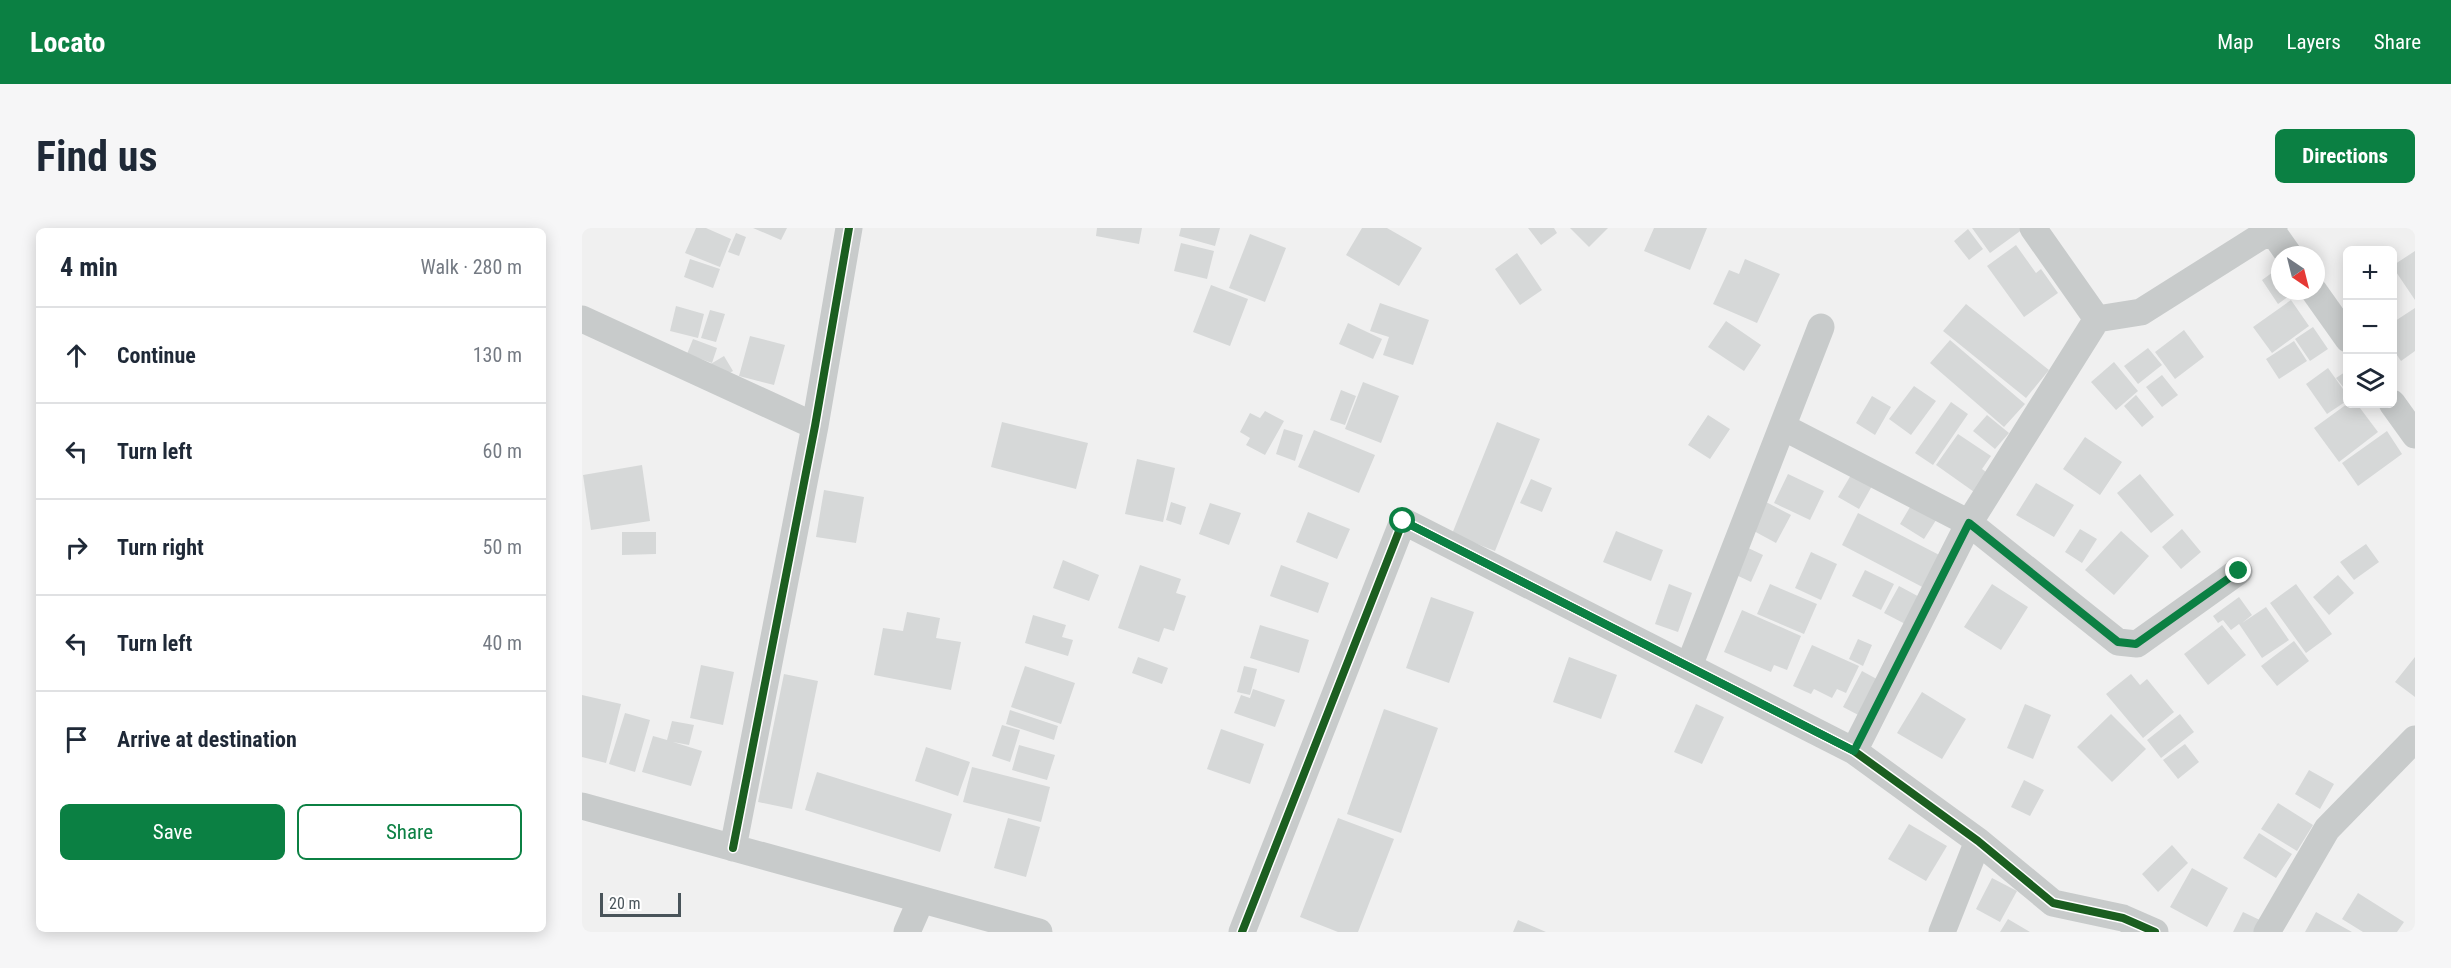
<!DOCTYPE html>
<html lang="en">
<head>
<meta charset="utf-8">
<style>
  body { margin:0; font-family:"Roboto Condensed",sans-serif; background:#f6f6f7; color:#1f2937 }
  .controls { position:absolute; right:18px; top:18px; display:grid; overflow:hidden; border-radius:9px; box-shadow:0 3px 15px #0003 }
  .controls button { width:54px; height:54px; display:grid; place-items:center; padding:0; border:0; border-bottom:2px solid #e0e1e3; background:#fff; color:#1f2937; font:30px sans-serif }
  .compass { position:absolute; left:1689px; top:18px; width:54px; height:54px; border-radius:50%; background:#fff; box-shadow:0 3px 15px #0003; rotate:145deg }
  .scale { position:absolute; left:18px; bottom:15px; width:81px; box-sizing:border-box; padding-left:6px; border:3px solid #49545a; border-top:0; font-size:16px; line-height:21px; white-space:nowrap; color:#49545a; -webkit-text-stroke:4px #fff; paint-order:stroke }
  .stop { position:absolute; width:18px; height:18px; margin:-14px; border:4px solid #0b8043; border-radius:50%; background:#fff }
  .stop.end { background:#0b8043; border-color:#fff; box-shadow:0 2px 6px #0008 }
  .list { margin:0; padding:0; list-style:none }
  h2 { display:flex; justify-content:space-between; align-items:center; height:78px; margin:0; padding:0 24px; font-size:26px }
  h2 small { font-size:20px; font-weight:400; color:#747a83 }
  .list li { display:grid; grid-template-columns:39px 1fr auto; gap:18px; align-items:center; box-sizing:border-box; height:96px; padding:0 24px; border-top:2px solid #e0e1e3 }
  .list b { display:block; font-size:22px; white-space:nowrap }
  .list em { font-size:20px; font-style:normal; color:#747a83 }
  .actions { display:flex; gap:12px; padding:18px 24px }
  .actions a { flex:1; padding:14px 0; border:2px solid #0b8043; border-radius:9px; text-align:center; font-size:21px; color:#0b8043 }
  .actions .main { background:#0b8043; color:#fff }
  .icon { flex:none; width:33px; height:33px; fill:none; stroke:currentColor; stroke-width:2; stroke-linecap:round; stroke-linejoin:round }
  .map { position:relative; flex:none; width:1833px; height:704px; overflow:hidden; border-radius:9px }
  header { display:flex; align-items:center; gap:36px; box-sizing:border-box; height:84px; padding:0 30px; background:#0b8043; color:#fff }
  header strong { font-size:28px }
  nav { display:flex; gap:33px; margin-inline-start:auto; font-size:21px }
  .intro { display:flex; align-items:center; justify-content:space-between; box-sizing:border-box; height:144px; padding:0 36px }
  h1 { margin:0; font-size:42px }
  .button { padding:15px 27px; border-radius:9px; background:#0b8043; color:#fff; font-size:21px; font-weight:700 }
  main { display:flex; gap:36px; padding:0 36px }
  aside { flex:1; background:#fff; border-radius:9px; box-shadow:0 3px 15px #0003 }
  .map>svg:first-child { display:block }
  .building { fill:#d6d8d8 }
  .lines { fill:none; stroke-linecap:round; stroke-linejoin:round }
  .minor { stroke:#c8cbcb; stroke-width:27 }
  .cycleway-casing { stroke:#fff; stroke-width:11 }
  .cycleway { stroke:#1b5e20; stroke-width:8 }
  .route { stroke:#0b8043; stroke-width:8 }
</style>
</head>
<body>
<header>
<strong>Locato</strong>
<nav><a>Map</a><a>Layers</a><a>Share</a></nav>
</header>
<div class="intro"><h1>Find us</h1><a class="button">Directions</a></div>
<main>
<aside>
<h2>4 min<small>Walk · 280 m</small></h2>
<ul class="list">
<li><svg class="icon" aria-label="ahead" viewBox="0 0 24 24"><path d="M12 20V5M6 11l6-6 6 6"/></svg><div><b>Continue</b></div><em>130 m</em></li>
<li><svg class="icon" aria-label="left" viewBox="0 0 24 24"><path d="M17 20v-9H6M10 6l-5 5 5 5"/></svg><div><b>Turn left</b></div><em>60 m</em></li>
<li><svg class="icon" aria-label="right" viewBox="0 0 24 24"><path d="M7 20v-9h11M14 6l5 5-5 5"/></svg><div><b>Turn right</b></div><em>50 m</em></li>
<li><svg class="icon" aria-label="left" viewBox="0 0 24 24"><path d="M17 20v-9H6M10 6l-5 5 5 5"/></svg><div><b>Turn left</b></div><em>40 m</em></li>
<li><svg class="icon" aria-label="arrive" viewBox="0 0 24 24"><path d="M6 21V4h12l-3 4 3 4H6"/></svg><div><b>Arrive at destination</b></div></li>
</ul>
<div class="actions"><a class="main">Save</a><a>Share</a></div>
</aside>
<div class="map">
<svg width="1833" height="704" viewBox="0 0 1833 704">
  <rect width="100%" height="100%" fill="#f0f0f0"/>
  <!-- building -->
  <path class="building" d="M114 0H124L149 11 138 39 103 25Z
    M171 0H205L199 12Z
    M515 0H560L557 16 514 8Z
    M599 0H638L633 18 597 8Z
    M780 0H805L840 20 817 58 764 27Z
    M946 0H972L975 5 959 17Z
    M988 0H1026L1007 19Z
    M1072 0H1125L1108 42 1062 23Z
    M1390 0H1441V1L1408 25Z
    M1386 1 1401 21 1387 32 1372 13Z
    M154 5 164 9 157 28 146 24Z
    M668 6 704 20 683 74 647 60Z
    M599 15 632 23 625 51 592 43Z
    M1434 17 1454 45 1459 41 1476 65 1442 89 1405 38Z
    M1833 23V72L1810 38Z
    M935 25 960 62 938 77 913 41Z
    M108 31 138 41 131 60 102 49Z
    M1163 31 1198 46 1175 95 1131 76 1147 42 1157 46Z
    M1698 39V63H1714L1696 76 1680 52Z
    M629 57 666 71 648 118 611 104Z
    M1709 72 1727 98 1690 125 1671 99Z
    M798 75 847 92 831 137 801 127 807 109 788 103Z
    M1384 76 1467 142 1444 170 1361 103Z
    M94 78 122 86 116 110 88 103Z
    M1833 80V123L1819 133 1810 120V95Z
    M128 82 143 86 134 114 119 110Z
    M1144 93 1179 117 1162 143 1126 119Z
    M766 95 800 111 791 131 757 116Z
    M1731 99 1746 121 1728 133 1713 111Z
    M1602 102 1622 129 1593 151 1573 124Z
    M168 108 203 117 192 157 157 148Z
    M111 111 135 120 130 135 105 126Z
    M1368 112 1443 176 1422 199 1348 135Z
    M1712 113 1725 133 1697 151 1684 131Z
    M1566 120 1580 137 1556 156 1542 138Z
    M142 128 151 143 135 152 127 137Z
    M1532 134 1556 163 1534 182 1509 154Z
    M1746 140 1766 168V172L1745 186 1724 156Z
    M1766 142V165L1754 150Z
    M1580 147 1596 167 1580 179 1564 159Z
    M781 154 817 168 799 215 763 201Z
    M1332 158 1354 173 1329 207 1307 191Z
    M759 162 774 168 763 197 748 192Z
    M1554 167 1572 189 1560 199 1542 178Z
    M1290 168 1309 179 1293 207 1274 195Z
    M1369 174 1386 186 1351 237 1333 225Z
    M1765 176H1775L1796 204 1757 234 1732 200Z
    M683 183 702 193 683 227 664 217 668 210 658 204 668 185 678 190Z
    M1126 187 1148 201 1128 231 1106 217Z
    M1405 187 1427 205 1413 221 1391 203Z
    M420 194 506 215 494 261 409 239Z
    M915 194 958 211 913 323 870 306Z
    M702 201 721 207 713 233 694 226Z
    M732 202 793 227 777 265 716 239Z
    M1805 203 1820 226 1776 258 1760 235Z
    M1376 206 1409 228 1400 241 1408 247 1395 266 1354 237Z
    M1503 209 1540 234 1518 267 1481 241Z
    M555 231 593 240 581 294 543 286Z
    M60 237 68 293 9 302 1 247Z
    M1206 246 1242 263 1228 292 1192 275Z
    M1558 246 1592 287 1569 305 1535 265Z
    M1269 247 1290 258 1277 281 1256 269Z
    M949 251 970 260 960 284 938 275Z
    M1454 255 1492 277 1472 309 1434 287Z
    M242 262 282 269 274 315 234 309Z
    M589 274 604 279 599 297 584 292Z
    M1184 274 1209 287 1194 315 1170 302Z
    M1331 274 1356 289 1342 311 1318 296Z
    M628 275 659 285 647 317 617 306Z
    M726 284 768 301 755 331 714 314Z
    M1276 285 1365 331 1348 363 1260 317Z
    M1498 301 1515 311 1500 335 1483 324Z
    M1600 301 1619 324 1599 341 1580 319Z
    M1034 303 1081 322 1069 353 1021 334Z
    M1539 303 1567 328 1532 367 1503 342Z
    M40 304H74V326L40 327Z
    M1784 316 1797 334 1772 352 1758 334Z
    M1162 318 1181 327 1169 354 1150 345Z
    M1229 324 1255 336 1239 372 1213 360Z
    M481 332 517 347 507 373 471 360Z
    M558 337 599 351 594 365 604 368 592 403 582 400 577 414 536 400Z
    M699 337 747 355 736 385 688 368Z
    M1283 342 1312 356 1299 382 1270 368Z
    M1756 347 1772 365 1747 387 1731 369Z
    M1087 356 1110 365 1096 404 1073 396Z
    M1188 356 1235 376 1222 406 1175 386Z
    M1410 356 1446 379 1419 422 1382 399Z
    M1714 356 1750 406 1724 425 1688 375Z
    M1317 358 1343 372 1329 399 1302 385Z
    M849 369 892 384 867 455 824 440Z
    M1657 369 1670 387 1660 395 1684 379 1707 412 1680 430 1657 396 1649 402 1641 392 1636 395 1631 388Z
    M1160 382 1219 408 1205 442 1192 437 1189 444 1142 424Z
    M325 384 358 390 354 410 379 414 369 462 292 447 301 400 321 403Z
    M451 387 484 397 480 409 491 412 486 428 443 415Z
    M678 397 727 412 717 445 668 430Z
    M1640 397 1664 427 1626 457 1602 426Z
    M1276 411 1290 417 1281 438 1267 431Z
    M1712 413 1727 433 1695 458 1679 438Z
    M1230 417 1277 438 1264 465 1255 461 1250 470 1232 461 1229 466 1211 458Z
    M556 429 586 440 580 456 550 445Z
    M987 429 1035 447 1019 491 971 474Z
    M1833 429V469L1813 454Z
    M119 437 152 444 141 497 108 490Z
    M443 438 493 455 479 496 429 479Z
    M662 438 675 441 668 467 655 464Z
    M1280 443 1302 455 1284 491 1261 479Z
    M202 446 236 453 210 581 176 574Z
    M1549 446 1558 457 1565 451 1592 484 1561 510 1524 466Z
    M671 461 703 472 693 499 652 485 659 467 668 470Z
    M1340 464 1384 491 1360 531 1315 505Z
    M0 467 39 476 24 535 0 529Z
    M1114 476 1142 489 1120 536 1092 524Z
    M1443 476 1469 487 1451 531 1425 520Z
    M802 481 856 500 819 605 765 586Z
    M428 482 476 498 472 512 424 496Z
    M43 485 68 492 53 544 27 536Z
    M1529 486 1564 521 1530 554 1495 519Z
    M1598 486 1612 504 1579 530 1565 512Z
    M90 493 112 497 107 517 91 514 120 523 109 558 60 544 71 508 85 512Z
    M420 497 438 502 428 534 410 528Z
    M639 501 682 516 668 556 625 541Z
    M1603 516 1617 534 1596 551 1581 532Z
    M437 517 473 527 465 552 430 542Z
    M344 519 388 534 376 568 333 553Z
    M390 539 468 559 459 594 381 574Z
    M1727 542 1752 556 1738 581 1713 566Z
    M235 544 370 586 358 624 223 582Z
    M1442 552 1462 562 1448 588 1429 579Z
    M1696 575 1731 597 1715 623 1679 601Z
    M426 590 458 599 444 649 412 640Z
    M756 590 812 611 776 704H756L718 689Z
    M1327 596 1365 618 1344 653 1306 631Z
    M1677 605 1710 626 1694 650 1661 630Z
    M1590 617 1606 635 1576 664 1560 646Z
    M1610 640 1646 660 1625 699 1588 679Z
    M1410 650 1435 663 1418 694 1394 681Z
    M1776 665 1822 694 1815 704H1781L1760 691Z
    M1661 684 1682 694 1677 704H1651Z
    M1734 684 1770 704H1723Z
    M1426 691 1448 704H1418Z
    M936 692 964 704H931Z"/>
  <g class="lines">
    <!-- minor -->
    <path class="minor" d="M1451 0 1515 91 1559 84 1692 0
      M1688 0 1707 27
      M1732 63 1766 111
      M0 91 233 198
      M1810 175 1833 207
      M1201 199 1387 295 1536 414 1555 416 1657 343
      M1107 438 1239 99
      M1272 523 1387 295 1515 91
      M0 578 457 704
      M151 620 233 198 267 0
      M325 704 339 672
      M660 704 821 293 1272 523 1396 613 1471 675 1541 690 1573 704
      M1360 704 1396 613
      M1685 704 1745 601 1833 511"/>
    <!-- cycleway casing -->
    <g class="cycleway-casing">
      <path id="cycleway" d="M151 620 233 198 267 0
        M660 704 821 293 1272 523 1396 613 1471 675 1541 690 1573 704"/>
    </g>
    <!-- cycleway -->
    <use href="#cycleway" class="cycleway"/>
  </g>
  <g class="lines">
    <!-- route -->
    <path class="route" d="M821 293 1272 523 1387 295 1536 414 1554 416 1657 343"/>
  </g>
</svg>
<div class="controls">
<button>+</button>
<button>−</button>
<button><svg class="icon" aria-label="layers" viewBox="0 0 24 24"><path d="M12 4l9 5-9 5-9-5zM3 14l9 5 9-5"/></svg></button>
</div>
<svg class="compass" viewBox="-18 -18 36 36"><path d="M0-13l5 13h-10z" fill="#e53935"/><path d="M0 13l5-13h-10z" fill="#747a83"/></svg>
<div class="scale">20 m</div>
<div class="stop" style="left:821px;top:293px"></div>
<div class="stop end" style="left:1657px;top:343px"></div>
</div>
</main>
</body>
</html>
